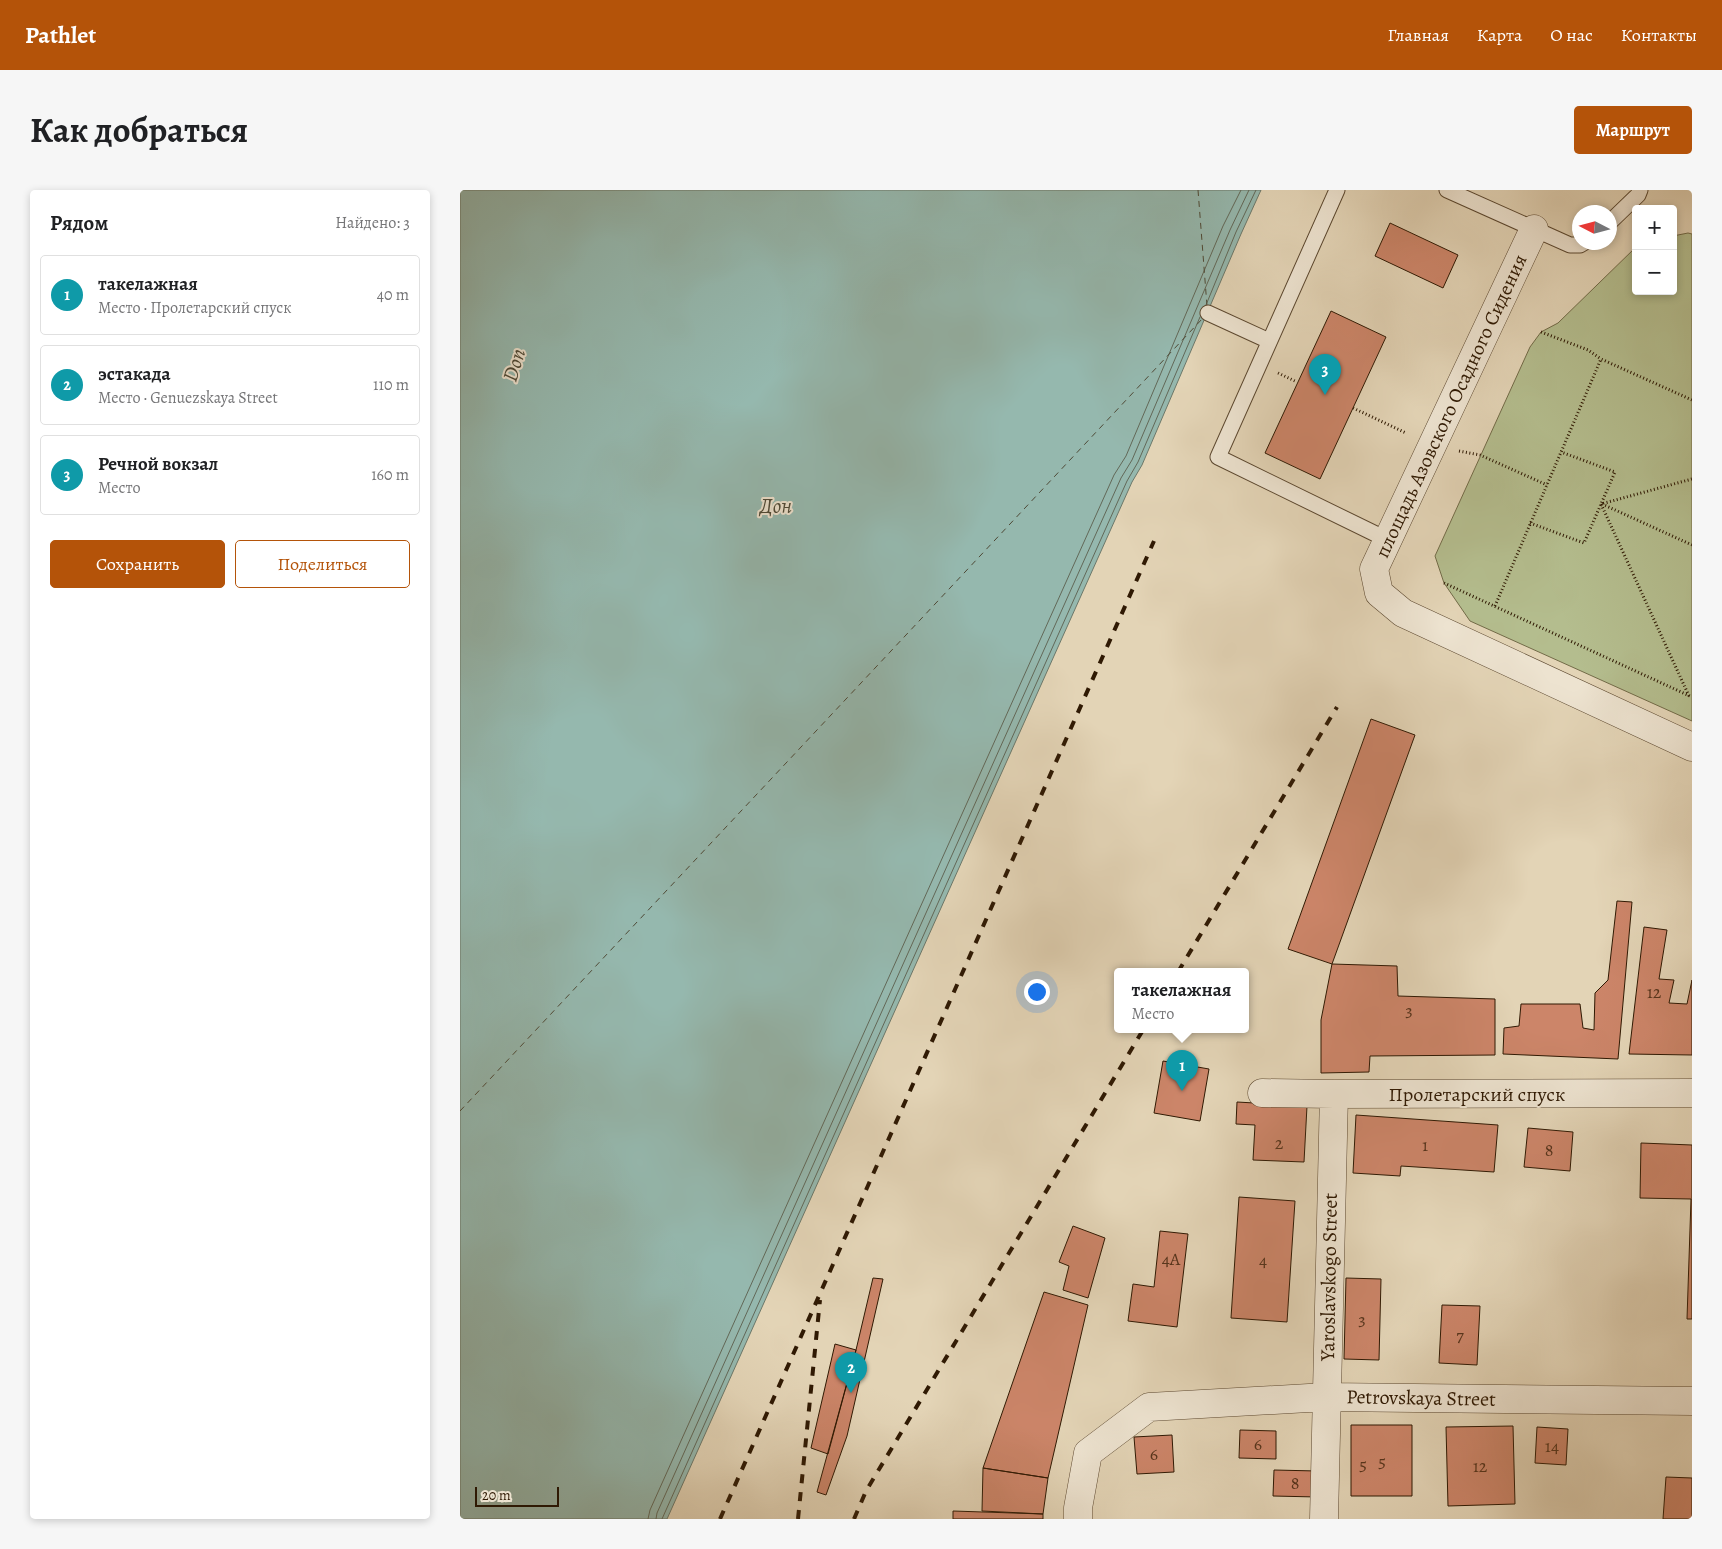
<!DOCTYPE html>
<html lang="ru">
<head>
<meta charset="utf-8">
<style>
  body { margin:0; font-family:Alegreya,serif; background:#f6f6f6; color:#202124 }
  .controls { position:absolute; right:15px; top:15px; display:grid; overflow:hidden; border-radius:5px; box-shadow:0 2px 8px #0003 }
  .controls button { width:45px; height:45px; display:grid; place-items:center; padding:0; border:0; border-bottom:1px solid #e0e0e0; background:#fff; color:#202124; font:25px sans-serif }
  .compass { position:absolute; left:1112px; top:15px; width:45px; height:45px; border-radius:50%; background:#fff; box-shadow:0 2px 8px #0003; rotate:276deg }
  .scale { position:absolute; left:15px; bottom:12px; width:84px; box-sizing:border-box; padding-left:5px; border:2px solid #2f1903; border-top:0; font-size:14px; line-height:18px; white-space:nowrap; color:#2f1903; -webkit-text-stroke:4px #ede3d0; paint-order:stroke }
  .you { position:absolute; left:576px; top:801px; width:18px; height:18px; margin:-12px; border:4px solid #fff; border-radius:50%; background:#1a73e8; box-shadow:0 0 0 8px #1a73e833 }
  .badge { display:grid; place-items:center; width:32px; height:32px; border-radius:50%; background:#b45309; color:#fff; font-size:16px; font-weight:700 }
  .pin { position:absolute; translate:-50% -41px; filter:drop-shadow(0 1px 2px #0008) }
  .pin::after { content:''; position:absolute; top:26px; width:18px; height:15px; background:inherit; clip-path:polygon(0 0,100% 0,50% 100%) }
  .popup { position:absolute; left:654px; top:778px; width:135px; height:65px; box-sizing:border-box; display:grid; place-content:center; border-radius:5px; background:#fff; filter:drop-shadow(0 1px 4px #0005); font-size:16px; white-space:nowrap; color:#757577 }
  .popup b { font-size:19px; color:#202124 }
  .popup::after { content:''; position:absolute; left:50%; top:100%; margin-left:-10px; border:10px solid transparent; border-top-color:#fff }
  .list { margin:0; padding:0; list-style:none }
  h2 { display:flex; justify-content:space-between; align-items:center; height:65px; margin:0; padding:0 20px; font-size:21px }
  h2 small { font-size:16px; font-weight:400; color:#757577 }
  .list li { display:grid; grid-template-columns:32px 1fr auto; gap:15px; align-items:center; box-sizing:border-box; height:80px; margin:0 10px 10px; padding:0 10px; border:1px solid #e0e0e0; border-radius:5px }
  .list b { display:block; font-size:19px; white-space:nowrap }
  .list p { margin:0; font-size:16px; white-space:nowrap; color:#757577 }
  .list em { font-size:16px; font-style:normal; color:#757577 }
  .actions { display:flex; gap:10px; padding:15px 20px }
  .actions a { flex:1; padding:11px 0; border:1px solid #b45309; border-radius:5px; text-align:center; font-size:18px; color:#b45309 }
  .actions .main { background:#b45309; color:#fff }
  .map { position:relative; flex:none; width:1232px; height:1329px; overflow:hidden; border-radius:5px }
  header { display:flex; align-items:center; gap:30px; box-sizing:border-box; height:70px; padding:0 25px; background:#b45309; color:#fff }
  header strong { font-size:24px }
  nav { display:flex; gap:28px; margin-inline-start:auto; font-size:18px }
  .intro { display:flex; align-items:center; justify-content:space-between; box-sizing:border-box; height:120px; padding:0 30px }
  h1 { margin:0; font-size:35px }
  .button { padding:12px 22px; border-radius:5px; background:#b45309; color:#fff; font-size:18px; font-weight:700 }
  main { display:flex; gap:30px; padding:0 30px }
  aside { flex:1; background:#fff; border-radius:5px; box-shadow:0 2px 8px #0003 }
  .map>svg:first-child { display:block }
  .green { fill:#b4bd8e; stroke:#726b48 }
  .water { fill:#95b8ae; stroke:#6c786a }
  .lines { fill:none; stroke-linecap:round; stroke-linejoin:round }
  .shore { stroke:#626858; stroke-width:1 }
  .ferry { stroke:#4e4936; stroke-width:1; stroke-dasharray:6 5; stroke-linecap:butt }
  .building { fill:#cc8569; stroke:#2f1903 }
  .service-casing { stroke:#5c4830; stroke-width:17 }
  .minor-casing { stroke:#5c4830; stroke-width:29 }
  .path { stroke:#2f1903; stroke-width:3; stroke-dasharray:1 2.5; stroke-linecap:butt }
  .service { stroke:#ede3d0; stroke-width:15 }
  .minor { stroke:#ede3d0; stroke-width:28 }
  .rail { stroke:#2f1903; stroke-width:4; stroke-dasharray:9 9; stroke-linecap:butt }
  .labels { text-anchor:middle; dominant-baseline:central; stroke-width:4; stroke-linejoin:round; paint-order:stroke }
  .number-label { font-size:18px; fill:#56341c }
  .street-label { font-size:20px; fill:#2f1903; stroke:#ede3d0 }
  .water-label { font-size:21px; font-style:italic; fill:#4e4936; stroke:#ede3d0 }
</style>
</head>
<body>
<header>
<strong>Pathlet</strong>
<nav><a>Главная</a><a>Карта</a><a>О нас</a><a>Контакты</a></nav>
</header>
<div class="intro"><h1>Как добраться</h1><a class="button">Маршрут</a></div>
<main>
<aside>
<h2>Рядом<small>Найдено: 3</small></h2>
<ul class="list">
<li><span class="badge" style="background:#0f9aa8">1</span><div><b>такелажная</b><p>Место · Пролетарский спуск</p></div><em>40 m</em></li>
<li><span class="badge" style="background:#0f9aa8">2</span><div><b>эстакада</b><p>Место · Genuezskaya Street</p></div><em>110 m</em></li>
<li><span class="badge" style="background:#0f9aa8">3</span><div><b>Речной вокзал</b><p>Место</p></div><em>160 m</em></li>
</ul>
<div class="actions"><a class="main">Сохранить</a><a>Поделиться</a></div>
</aside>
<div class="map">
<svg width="1232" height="1329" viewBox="0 0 1232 1329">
  <rect width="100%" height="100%" fill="#e3d4b6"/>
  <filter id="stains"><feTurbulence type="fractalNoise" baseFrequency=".004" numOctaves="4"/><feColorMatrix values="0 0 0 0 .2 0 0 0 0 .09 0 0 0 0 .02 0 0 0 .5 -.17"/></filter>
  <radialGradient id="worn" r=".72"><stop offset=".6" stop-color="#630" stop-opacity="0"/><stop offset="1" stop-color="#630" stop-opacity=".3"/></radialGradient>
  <!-- green -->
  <path class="green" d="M1228 43 1232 44V531L1010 431 984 393 975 366 1070 157 1081 142 1098 133 1176 57V101H1213V46Z"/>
  <!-- water -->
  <path class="water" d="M0 0H801L781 44 682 275 672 292 207 1329H0Z"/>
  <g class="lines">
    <!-- shore -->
    <path class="shore" d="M746 115 776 42 796 0
      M188 1329 190 1320 654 285 666 266 763 36 781 0
      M196 1329 197 1323 661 288 672 270 770 40 789 0
      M202 1329 667 291 678 272 740 127"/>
    <!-- ferry -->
    <path class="ferry" d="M738 0 747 116
      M0 921 743 128"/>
  </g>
  <!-- building -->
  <path class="building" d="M930 33 998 65 983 98 915 66Z
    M871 121 926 147 860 289 805 263Z
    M911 529 955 545 872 774 828 759Z
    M1157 711 1172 712 1158 869 1043 864 1044 838 1059 836 1061 814H1120L1123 838 1134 840 1135 803 1148 790Z
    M1184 737 1207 740 1199 789 1214 790 1209 813 1227 814 1232 790V865L1169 864Z
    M872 774 937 776 938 806 1035 809V865L910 866 909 882 861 883V830Z
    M703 871 749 879 740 931 694 923Z
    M777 912 847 916 844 972 793 970 795 935 776 934Z
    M896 925 1038 935 1034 982 941 976 940 986 893 983Z
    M1068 938 1113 942 1110 981 1064 977Z
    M1181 953 1232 955V1129H1227L1231 1009 1180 1008Z
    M779 1007 835 1011 827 1132 771 1128Z
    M613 1036 645 1048 628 1108 603 1100 609 1076 599 1072Z
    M700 1041 728 1044 717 1137 668 1131 673 1094 694 1097Z
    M413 1088 423 1089 387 1246 366 1305 357 1302 396 1160Z
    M886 1088 921 1089 919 1170 884 1169Z
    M584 1102 628 1115 588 1288 523 1278Z
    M982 1115 1020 1116 1017 1175 979 1173Z
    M375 1154 396 1160 368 1264 351 1258Z
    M891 1235H952V1306H891Z
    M1053 1236 1055 1314 988 1316 986 1237Z
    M1077 1237 1108 1239 1106 1275 1075 1273Z
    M780 1240 816 1241V1269L779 1268Z
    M712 1245 714 1282 677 1284 674 1247Z
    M523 1278 588 1288 583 1324 522 1321Z
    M814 1280 857 1281V1307L813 1306Z
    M1206 1287 1232 1288V1329H1203Z
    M493 1321 583 1324V1329H493Z"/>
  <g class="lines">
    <!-- service casing -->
    <g class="service-casing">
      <path id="service" d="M877 0 758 267 928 350
        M987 0 1110 55H1120L1125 52
        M1150 32 1178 5 1180 0
        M748 123 809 151"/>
    </g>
    <!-- minor casing -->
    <g class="minor-casing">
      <path id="minor" d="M1074 39 914 379 919 403 943 423 1232 557
        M802 903 874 904 1232 903
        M618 1329V1318L628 1263 689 1217 866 1207 1232 1211
        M864 1329 874 904"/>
    </g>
    <!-- path -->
    <path class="path" d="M1081 142 1128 160 1141 169
      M818 183 837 192
      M893 218 946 243
      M999 261 1020 265 1087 295
      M1142 314 1232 355
      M1070 333 1124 353 1155 282 1101 262
      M984 393 1232 507
      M1035 416 1141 169 1232 210
      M1229 506 1141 314 1232 289"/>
    <!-- service -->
    <use href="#service" class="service"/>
    <!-- minor -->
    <use href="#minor" class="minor"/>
    <!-- rail -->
    <path class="rail" d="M718 782 877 517
      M260 1329 694 351
      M338 1329 360 1110
      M394 1329 406 1301 683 840"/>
  </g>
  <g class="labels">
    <!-- number labels -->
    <g class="number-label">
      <text x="1194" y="802">12</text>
      <text x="949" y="820">3</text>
      <text x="819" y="953">2</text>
      <text x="965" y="955">1</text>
      <text x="1089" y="960">8</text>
      <text x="711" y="1069">4А</text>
      <text x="803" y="1070">4</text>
      <text x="902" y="1129">3</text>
      <text x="1000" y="1145">7</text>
      <text x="798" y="1254">6</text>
      <text x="1092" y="1256">14</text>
      <text x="694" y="1264">6</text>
      <text x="922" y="1271">5</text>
      <text x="903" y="1274">5</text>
      <text x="1020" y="1276">12</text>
      <text x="835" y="1293">8</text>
    </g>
    <!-- street labels -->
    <g class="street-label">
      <text transform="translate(991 216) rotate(-65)">площадь Азовского Осадного Сидения</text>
      <text x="1017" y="904">Пролетарский спуск</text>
      <text transform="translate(869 1087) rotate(-89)">Yaroslavskogo Street</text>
      <text transform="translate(961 1208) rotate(1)">Petrovskaya Street</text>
    </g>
    <!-- water labels -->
    <g class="water-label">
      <text transform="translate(54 175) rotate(-73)">Don</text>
      <text x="316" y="316">Дон</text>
    </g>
  </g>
  <rect width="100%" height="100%" filter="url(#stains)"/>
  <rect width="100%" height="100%" fill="url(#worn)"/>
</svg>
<div class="controls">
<button>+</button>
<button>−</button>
</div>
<svg class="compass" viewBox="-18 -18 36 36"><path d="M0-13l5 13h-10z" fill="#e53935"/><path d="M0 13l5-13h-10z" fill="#757577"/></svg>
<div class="scale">20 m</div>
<div class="you"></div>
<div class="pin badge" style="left:722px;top:901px;background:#0f9aa8">1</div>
<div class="popup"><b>такелажная</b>Место</div>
<div class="pin badge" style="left:391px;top:1203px;background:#0f9aa8">2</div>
<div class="pin badge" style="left:865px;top:205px;background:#0f9aa8">3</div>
</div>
</main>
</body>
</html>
